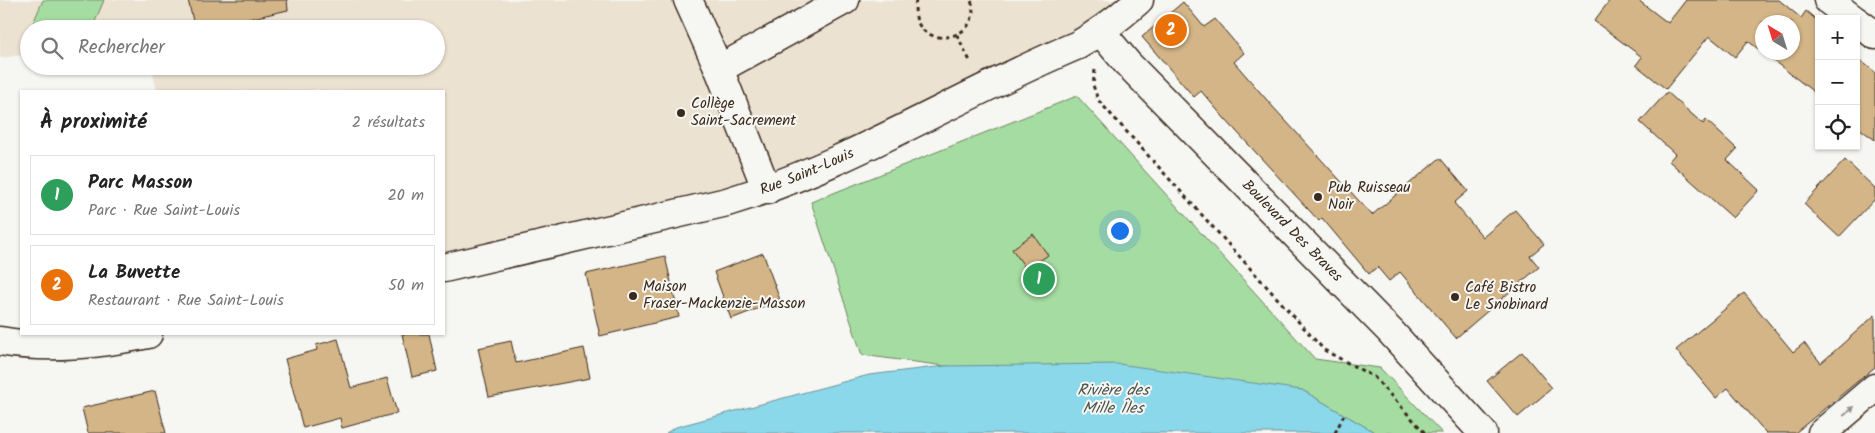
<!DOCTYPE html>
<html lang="fr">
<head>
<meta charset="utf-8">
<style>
  body { margin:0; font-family:Kalam,sans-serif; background:#f6f6f6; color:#222 }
  .controls { position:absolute; right:15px; top:15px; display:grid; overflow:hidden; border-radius:0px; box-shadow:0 1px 4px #0004 }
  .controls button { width:45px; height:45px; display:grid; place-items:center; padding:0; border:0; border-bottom:1px solid #e0e0e0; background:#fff; color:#222; font:25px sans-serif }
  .compass { position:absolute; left:1755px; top:15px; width:45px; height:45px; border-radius:50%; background:#fff; box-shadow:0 1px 4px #0004; rotate:322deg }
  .you { position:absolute; left:1119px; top:230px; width:18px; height:18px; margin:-12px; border:4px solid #fff; border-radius:50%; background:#1a73e8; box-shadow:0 0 0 8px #1a73e833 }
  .badge { display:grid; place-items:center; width:32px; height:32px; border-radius:50%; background:#3b2a1e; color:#fff; font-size:16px; font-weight:700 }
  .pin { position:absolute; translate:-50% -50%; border:2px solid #fff; box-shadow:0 1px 5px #0006 }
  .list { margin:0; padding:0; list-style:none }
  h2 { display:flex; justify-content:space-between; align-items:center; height:65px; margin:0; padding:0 20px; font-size:21px }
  h2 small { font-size:16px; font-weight:400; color:#767676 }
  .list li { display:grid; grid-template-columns:32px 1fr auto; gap:15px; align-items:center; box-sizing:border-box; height:80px; margin:0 10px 10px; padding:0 10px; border:1px solid #e0e0e0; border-radius:0px }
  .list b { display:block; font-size:19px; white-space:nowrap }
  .list p { margin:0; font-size:16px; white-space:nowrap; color:#767676 }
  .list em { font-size:16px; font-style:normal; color:#767676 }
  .icon { flex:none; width:28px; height:28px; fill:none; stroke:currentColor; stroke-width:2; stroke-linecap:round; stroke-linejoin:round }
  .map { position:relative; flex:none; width:1875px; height:433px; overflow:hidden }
  .search { position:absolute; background:#fff; box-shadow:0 1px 4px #0004; left:20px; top:20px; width:425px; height:55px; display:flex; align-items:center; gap:12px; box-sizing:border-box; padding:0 18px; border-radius:28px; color:#767676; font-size:19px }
  .panel { position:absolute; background:#fff; box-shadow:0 1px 4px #0004; left:20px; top:90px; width:425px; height:245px; border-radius:0px }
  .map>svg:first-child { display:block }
  .built { fill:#ece2d2 }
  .green { fill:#a5dca1; stroke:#708360 }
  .water { fill:#8bd8ea; stroke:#6b9298 }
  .building { fill:#d3b587; stroke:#3b2a1e; fill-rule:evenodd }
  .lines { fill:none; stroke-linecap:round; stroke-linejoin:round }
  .minor-casing { stroke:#3b2a1e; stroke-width:31 }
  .major-casing { stroke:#3b2a1e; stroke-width:31 }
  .path { stroke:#3b2a1e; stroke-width:3; stroke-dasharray:4 4; stroke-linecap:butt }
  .minor { stroke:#f6f6f2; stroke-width:28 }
  .major { stroke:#f6f6f2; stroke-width:28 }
  .oneway { fill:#989088 }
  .poi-dot { fill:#3b2a1e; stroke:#f6f6f2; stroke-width:2 }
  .labels { text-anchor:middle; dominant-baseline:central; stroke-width:4; stroke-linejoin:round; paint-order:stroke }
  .poi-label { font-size:15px; fill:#3b2a1e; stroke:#f6f6f2; text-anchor:start }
  .street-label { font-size:15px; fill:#3b2a1e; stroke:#f6f6f2 }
  .water-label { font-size:16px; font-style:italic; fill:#4f5651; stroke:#f6f6f2 }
</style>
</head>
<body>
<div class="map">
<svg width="1875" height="433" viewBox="0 0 1875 433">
  <rect width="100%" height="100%" fill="#f6f6f2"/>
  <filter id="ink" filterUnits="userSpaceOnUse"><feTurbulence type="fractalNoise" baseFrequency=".02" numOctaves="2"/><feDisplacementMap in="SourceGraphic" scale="10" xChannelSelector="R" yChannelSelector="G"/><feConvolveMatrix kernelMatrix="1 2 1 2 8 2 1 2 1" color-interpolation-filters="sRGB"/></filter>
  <g filter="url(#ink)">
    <!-- built -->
    <path class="built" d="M0 0H1134L1104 27 763 179 444 260V91H319L318 89 309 91H157L151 66H436V29H29V54L0 58Z"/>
    <!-- green -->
    <path class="green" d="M43 0H104L92 29H47L33 23Z
      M1077 96 1315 359 1380 368 1442 433H1376L1302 390 945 366 862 355 811 202Z"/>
    <!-- water -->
    <path class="water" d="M1119 364 1302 390 1376 433H666L676 427 869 375 945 366Z"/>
    <!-- building -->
    <path class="building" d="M188 0H287L288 10 204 29H195Z
      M1610 0H1638L1668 23 1686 0H1779L1801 18 1806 11 1819 22V96L1748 41 1735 57 1709 36 1666 89 1636 65 1642 57 1594 21ZM1762 22H1792V52H1762Z
      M1183 2 1204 27 1215 19 1244 53 1234 62 1273 107 1372 215 1440 158 1468 191 1454 203 1483 237 1515 210 1544 244 1530 256 1539 267 1456 338 1400 272 1389 281 1377 267 1369 274 1322 218 1319 221 1225 119 1201 91 1194 97 1142 37Z
      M1856 57 1875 72V140L1856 126Z
      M1667 92 1703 124 1706 120 1737 149 1727 160 1759 190 1733 218 1669 161 1675 154 1640 122Z
      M1845 160 1875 188V199L1839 237 1804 204Z
      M1033 234 1048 255 1027 270 1012 249Z
      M763 253 780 300 731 319 714 272Z
      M665 256 679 317 600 336 586 274Z
      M1744 293 1793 352 1804 343 1821 363 1875 315V367L1795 433H1766L1728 388 1716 398 1676 350Z
      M402 334H429L437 371 412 377Z
      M338 339 351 388 387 378 397 413 342 428 340 418 303 428 285 359 317 350 316 345Z
      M511 341 516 363 584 348 590 378 489 397 478 348Z
      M1522 352 1552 388 1518 417 1487 381Z
      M155 391 166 433H88L82 408Z"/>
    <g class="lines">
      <!-- minor casing -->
      <g class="minor-casing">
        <g id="minor">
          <path d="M688 0 719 69 767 190"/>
          <path d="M1828 0 1853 19"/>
          <path d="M1856 21 1875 35"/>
          <path id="s1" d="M1101 32 1127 63 1390 331 1483 433"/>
          <path d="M719 69 845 0"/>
          <path d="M1822 433 1875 388"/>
        </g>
      </g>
      <!-- major casing -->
      <g class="major-casing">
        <g id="major">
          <path id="s2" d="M444 268 727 202C850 165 960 94 1078 45 1101 32 1120 17 1139 0"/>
          <path d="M0 341C49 350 100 344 148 334"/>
        </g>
      </g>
      <!-- path -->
      <path class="path" d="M916 0C906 55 986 44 971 0
        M957 35 971 63
        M1095 70 1093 85 1098 100 1324 350 1374 377 1425 433
        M1335 433 1344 415"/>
      <!-- minor -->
      <use href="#minor" class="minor"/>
      <!-- major -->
      <use href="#major" class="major"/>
    </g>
    <!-- one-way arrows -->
    <defs><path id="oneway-solid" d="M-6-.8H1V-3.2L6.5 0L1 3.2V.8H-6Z" transform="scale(1.25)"/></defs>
    <use class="oneway" href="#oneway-solid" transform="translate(1849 411) rotate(-41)"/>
  </g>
  <!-- markers -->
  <g class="poi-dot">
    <circle cx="681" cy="113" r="5"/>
    <circle cx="1318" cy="197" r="5"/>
    <circle cx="633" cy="296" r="5"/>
    <circle cx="1455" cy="297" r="5"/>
  </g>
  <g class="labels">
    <!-- poi labels -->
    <g class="poi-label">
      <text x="691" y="104">Collège<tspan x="691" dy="17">Saint-Sacrement</tspan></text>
      <text x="1328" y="188">Pub Ruisseau<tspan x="1328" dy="17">Noir</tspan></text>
      <text x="643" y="287">Maison<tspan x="643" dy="17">Fraser-Mackenzie-Masson</tspan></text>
      <text x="1465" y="288">Café Bistro<tspan x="1465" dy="17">Le Snobinard</tspan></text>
    </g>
    <!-- street labels -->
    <g class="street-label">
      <text stroke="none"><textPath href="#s2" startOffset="376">Rue Saint-Louis</textPath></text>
      <text stroke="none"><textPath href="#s1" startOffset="276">Boulevard Des Braves</textPath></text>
    </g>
    <!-- water labels -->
    <g class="water-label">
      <text x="1113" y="390">Rivière des<tspan x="1113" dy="18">Mille Îles</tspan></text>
    </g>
  </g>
</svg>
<div class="controls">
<button>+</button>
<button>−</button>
<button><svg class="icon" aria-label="locate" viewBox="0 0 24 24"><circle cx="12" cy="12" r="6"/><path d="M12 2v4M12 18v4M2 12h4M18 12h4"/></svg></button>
</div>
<svg class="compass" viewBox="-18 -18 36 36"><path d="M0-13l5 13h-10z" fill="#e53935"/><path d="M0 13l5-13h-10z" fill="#767676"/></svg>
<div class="you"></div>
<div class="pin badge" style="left:1039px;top:279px;background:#2e9e5b">1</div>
<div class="pin badge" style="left:1171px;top:30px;background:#e8710a">2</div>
<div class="search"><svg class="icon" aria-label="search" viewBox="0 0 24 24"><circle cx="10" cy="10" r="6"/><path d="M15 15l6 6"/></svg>Rechercher</div>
<section class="panel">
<h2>À proximité<small>2 résultats</small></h2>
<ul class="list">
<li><span class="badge" style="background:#2e9e5b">1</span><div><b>Parc Masson</b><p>Parc · Rue Saint-Louis</p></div><em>20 m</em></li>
<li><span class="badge" style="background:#e8710a">2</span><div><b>La Buvette</b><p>Restaurant · Rue Saint-Louis</p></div><em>50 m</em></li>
</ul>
</section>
</div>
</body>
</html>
